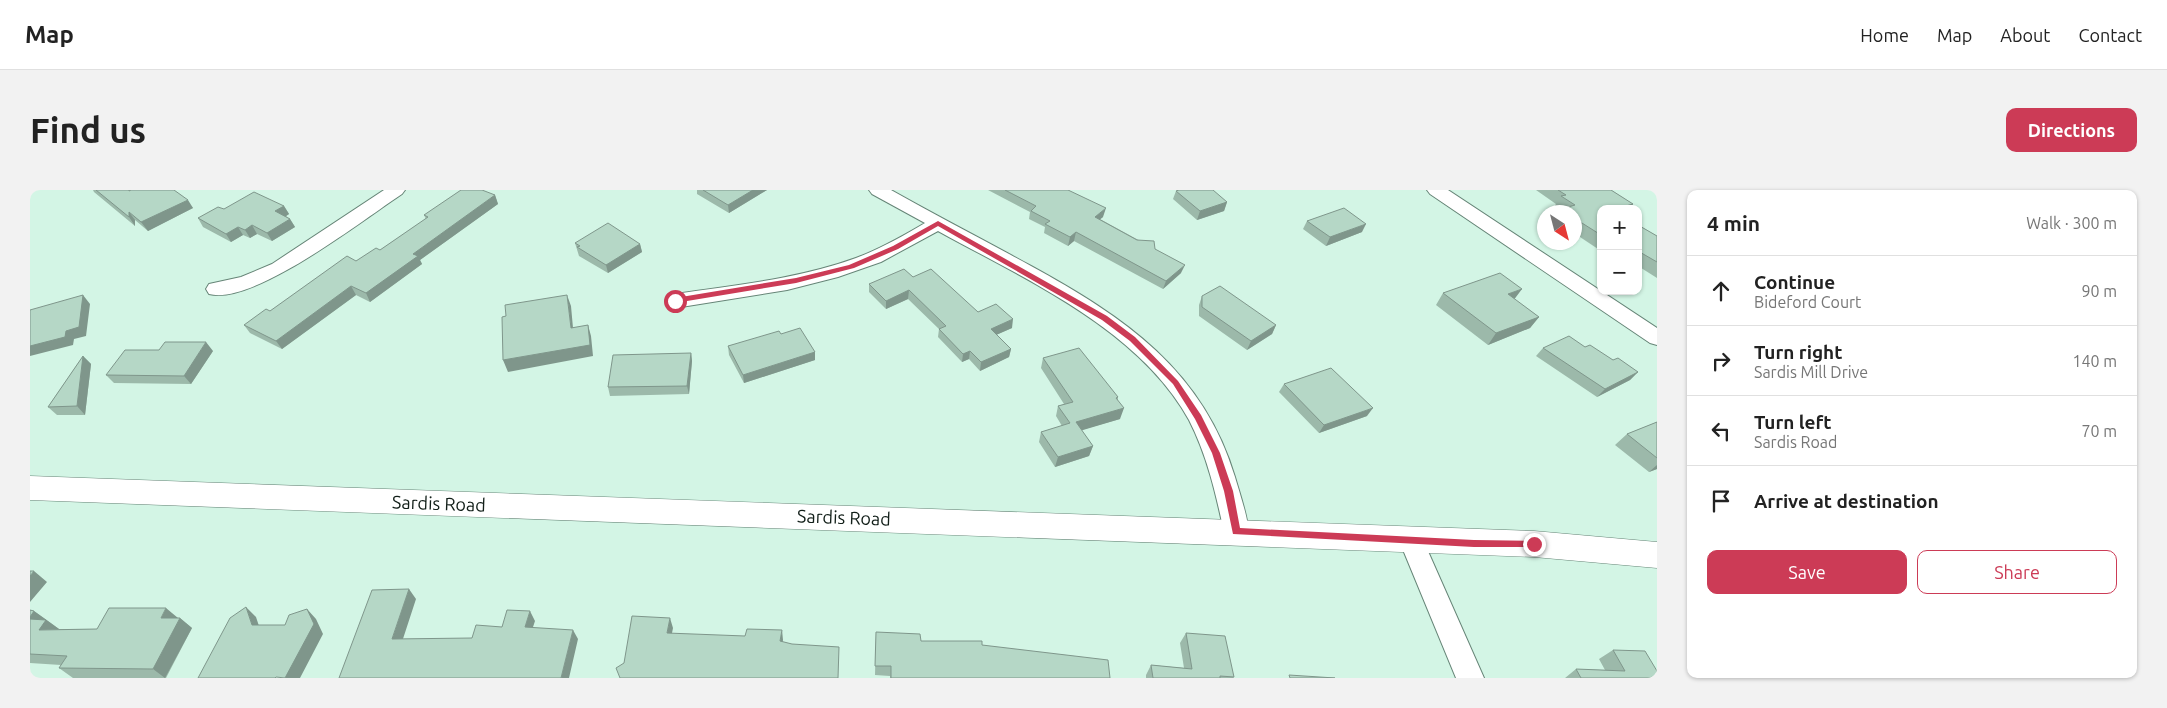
<!DOCTYPE html>
<html lang="en">
<head>
<meta charset="utf-8">
<style>
  body { margin:0; font-family:Ubuntu,sans-serif; background:#f2f2f2; color:#222 }
  .controls { position:absolute; right:15px; top:15px; display:grid; overflow:hidden; border-radius:10px; box-shadow:0 1px 4px #0004 }
  .controls button { width:45px; height:45px; display:grid; place-items:center; padding:0; border:0; border-bottom:1px solid #e0e0e0; background:#fff; color:#222; font:25px sans-serif }
  .compass { position:absolute; left:1507px; top:15px; width:45px; height:45px; border-radius:50%; background:#fff; box-shadow:0 1px 4px #0004; rotate:144deg }
  .stop { position:absolute; width:15px; height:15px; margin:-11px; border:4px solid #cc3b56; border-radius:50%; background:#fff }
  .stop.end { background:#cc3b56; border-color:#fff; box-shadow:0 1px 5px #0008 }
  .list { margin:0; padding:0; list-style:none }
  h2 { display:flex; justify-content:space-between; align-items:center; height:65px; margin:0; padding:0 20px; font-size:21px }
  h2 small { font-size:16px; font-weight:400; color:#767676 }
  .list li { display:grid; grid-template-columns:32px 1fr auto; gap:15px; align-items:center; box-sizing:border-box; height:70px; padding:0 20px; border-top:1px solid #e0e0e0 }
  .list b { display:block; font-size:19px; white-space:nowrap }
  .list p { margin:0; font-size:16px; white-space:nowrap; color:#767676 }
  .list em { font-size:16px; font-style:normal; color:#767676 }
  .actions { display:flex; gap:10px; padding:15px 20px }
  .actions a { flex:1; padding:11px 0; border:1px solid #cc3b56; border-radius:10px; text-align:center; font-size:18px; color:#cc3b56 }
  .actions .main { background:#cc3b56; color:#fff }
  .icon { flex:none; width:28px; height:28px; fill:none; stroke:currentColor; stroke-width:2; stroke-linecap:round; stroke-linejoin:round }
  .map { position:relative; flex:none; width:1627px; height:488px; overflow:hidden; border-radius:10px }
  header { display:flex; align-items:center; gap:30px; box-sizing:border-box; height:70px; padding:0 25px; background:#fff; border-bottom:1px solid #e0e0e0 }
  header strong { font-size:24px }
  nav { display:flex; gap:28px; margin-inline-start:auto; font-size:18px }
  .intro { display:flex; align-items:center; justify-content:space-between; box-sizing:border-box; height:120px; padding:0 30px }
  h1 { margin:0; font-size:35px }
  .button { padding:12px 22px; border-radius:10px; background:#cc3b56; color:#fff; font-size:18px; font-weight:700 }
  main { display:flex; gap:30px; padding:0 30px }
  aside { flex:1; background:#fff; border-radius:10px; box-shadow:0 1px 4px #0004 }
  .map>svg:first-child { display:block }
  .lines { fill:none; stroke-linecap:round; stroke-linejoin:round }
  .minor-casing { stroke:#668577; stroke-width:2 }
  .secondary-casing { stroke:#668577; stroke-width:1 }
  .minor { fill:#fff; fill-rule:evenodd }
  .secondary { fill:#fff; fill-rule:evenodd }
  .wall { fill:#9cb9aa }
  .shaded-wall { fill:#7f968b }
  .building { fill:#b5d7c6; stroke:#7f968b }
  .route { fill:#cc3b56 }
  .labels { text-anchor:middle; dominant-baseline:central; stroke-width:4.5; stroke-linejoin:round; paint-order:stroke }
  .street-label { font-size:18px; fill:#121f19; stroke:#fff }
</style>
</head>
<body>
<header>
<strong>Map</strong>
<nav><a>Home</a><a>Map</a><a>About</a><a>Contact</a></nav>
</header>
<div class="intro"><h1>Find us</h1><a class="button">Directions</a></div>
<main>
<div class="map">
<svg width="1627" height="488" viewBox="0 0 1627 488">
  <rect width="100%" height="100%" fill="#d3f5e5"/>
  <g class="lines">
    <!-- minor casing -->
    <g class="minor-casing">
      <path id="minor" d="M354 0H375L372 4C334 29 223 116 179 104L176 99 179 94 211 87 242 74Z
        M839 0H861C907 26 954 50 1001 76 1094 127 1173 180 1205 287 1208 298 1220 333 1218 342 1218 345 1216 347 1215 349L1206 352 1197 349 1194 342C1186 304 1177 265 1159 230 1109 139 995 89 908 41L851 72 808 87 757 100 645 118 638 116 635 111 638 106 645 104C706 95 768 89 826 68 850 59 873 46 895 33L842 4Z
        M1397 0H1418L1627 138V155L1620 153 1400 4Z
        M1381 340 1390 343 1393 350 1454 488H1426L1369 350 1372 343Z"/>
    </g>
    <!-- secondary casing -->
    <g class="secondary-casing">
      <path id="secondary" d="M0 286 1504 341 1627 352V378L1504 367 0 310Z"/>
    </g>
    <!-- minor -->
    <use href="#minor" class="minor"/>
    <!-- secondary -->
    <use href="#secondary" class="secondary"/>
  </g>
  <!-- wall -->
  <path class="wall" d="M63 0H144L163 18 118 41 105 30V36L64 2Z
    M667 0H737L699 23 667 4Z
    M958 0H1038L1073 27 1070 29 1125 59 1151 83 1133 99 1044 51 1038 56 1014 43 1015 37 999 29 1000 22Z
    M1506 0H1581L1603 14 1599 19H1571V61L1544 43V22H1529L1530 21 1524 17 1526 14Z
    M1146 1 1197 12 1194 21 1167 30 1143 9Z
    M465 5 468 14 390 70 392 74 340 112 326 105 252 159 220 143 214 135 240 121 326 71 350 60 396 29 394 25Z
    M254 16 259 24 256 26 260 29 265 37 242 51 227 44 220 48 213 45 201 52 173 37 168 28 194 19Z
    M1277 31 1332 42 1296 56 1273 39Z
    M1608 35 1627 46V88L1608 76Z
    M545 53 610 54 612 62 578 83 549 66Z
    M883 87 948 122 982 138 966 145 981 159 979 167 950 181 939 169 932 172 908 147 909 139 878 109 856 119 839 102V94Z
    M1413 103 1484 109 1509 127 1500 138 1458 155 1406 115Z
    M1172 106 1246 135 1242 144 1217 160 1169 126V115Z
    M751 144 785 162V170L714 193 699 165 698 156Z
    M1555 157 1583 170 1608 182 1600 190 1567 207 1506 166 1513 158Z
    M183 161 161 194 84 193 76 185Z
    M661 163 662 171 659 204 580 206 578 197Z
    M53 166 61 174 55 225H27L18 217Z
    M1013 168 1088 207V210L1090 229 1051 240 1063 256 1059 266 1025 277 1009 252 1011 242 1032 236 1026 226 1028 216 1034 214 1011 178Z
    M1254 194 1337 226 1289 243 1249 202Z
    M1627 232V279L1619 282 1585 255 1597 244Z
    M0 420 4 421 29 439H67L147 428H150L162 438 136 488H43L29 478 31 475 0 473Z
    M846 442 891 451 952 455 1080 488H860V486L845 485Z
    M1156 443 1204 487 1203 488H1116V485L1121 475 1154 478 1150 453Z
    M1583 460 1627 488H1535L1546 479 1575 480 1569 469Z"/>
  <!-- shaded-wall -->
  <path class="shaded-wall" d="M723 0H737L699 23 698 15Z
    M465 5 468 14 390 70 392 74 340 112 336 103 383 64Z
    M158 10 163 18 118 41 111 32Z
    M1197 12 1194 21 1167 30 1170 21Z
    M1603 14 1599 19H1589V18Z
    M254 16 259 24 250 30 245 21Z
    M1076 18 1073 27 1063 35 1065 27Z
    M99 22 105 30V36L99 27Z
    M260 29 265 37 242 51 237 43Z
    M1336 34 1332 42 1296 56 1300 47Z
    M222 35 227 44 220 48 215 40Z
    M208 37 213 45 201 52 196 44Z
    M1046 42 1044 51 1038 56 1040 47Z
    M610 54 612 62 578 83 576 75Z
    M1155 75 1151 83 1133 99 1136 91Z
    M321 96 326 105 252 159 246 151Z
    M1492 99 1483 111 1478 104Z
    M879 100 878 109 856 119V111Z
    M53 105 60 114 56 146 44 149 43 155 0 166V156Z
    M537 105 541 116 544 149 541 138Z
    M1509 127 1500 138 1458 155 1466 143Z
    M983 129 982 138 959 148 961 139Z
    M558 135 561 146 563 166 478 182 473 170Z
    M1246 135 1242 144 1217 160 1221 151Z
    M176 152 183 161 161 194 154 186Z
    M981 159 979 167 950 181 951 172Z
    M940 161 939 169 932 172 933 164Z
    M785 162V170L714 193 713 185Z
    M661 163 662 171 659 204 657 196Z
    M53 166 61 174 55 225 47 216Z
    M1608 182 1600 190 1567 207 1575 199Z
    M1094 218 1090 229 1043 243 1046 232Z
    M1343 218 1337 226 1289 243 1294 235Z
    M1063 256 1059 266 1025 277 1028 267Z
    M1627 275V279L1619 282Z
    M4 381 17 392 0 412V386Z
    M379 399 386 409 370 458 362 449Z
    M216 417 226 427 232 445 222 435Z
    M136 418 148 428H131Z
    M277 419 286 429 293 444 270 488H255Z
    M4 421 18 431 29 439 9 440 0 430V427Z
    M500 421 505 431 500 446 495 437Z
    M150 428 162 438 135 488 123 479Z
    M640 428 643 438 640 453 637 443Z
    M543 440 548 449 539 488H531Z
    M752 440 753 450 751 461 750 451Z"/>
  <!-- building -->
  <path class="building" d="M66 0H99V1L101 0H144L158 10 111 32 99 22V27Z
    M431 0H452L465 5 383 64 388 66 336 103 321 96 246 151 214 135 236 119 240 121 317 66 326 71 346 58 350 60 398 27 394 25Z
    M673 0H723L698 15Z
    M975 0H1038L1076 18 1065 27 1107 50 1124 51 1125 59 1155 75 1136 91 1046 42 1040 47 1015 34 1020 31 1001 21 1006 16Z
    M1149 0H1183L1197 12 1170 21 1146 1Z
    M1528 0H1581L1603 14 1589 18 1590 19H1571V45L1544 28V22H1536L1531 19 1545 15 1531 6 1536 5Z
    M224 2 254 16 245 21 260 29 237 43 222 35 215 40 208 37 196 44 168 28 188 17 194 19Z
    M1314 18 1336 34 1300 47 1277 31Z
    M578 33 610 54 576 75 547 57 550 56 545 53Z
    M1608 35 1627 46V72L1608 61Z
    M874 79 883 87 901 79 948 122 966 114 983 129 961 139 981 159 951 172 940 161 933 164 909 139 916 136 879 100 856 111 839 94Z
    M1470 83 1492 99 1478 104 1509 127 1466 143 1413 103Z
    M1190 96 1246 135 1221 151 1172 117V106Z
    M53 105 49 137 36 141 35 147 0 156V120Z
    M537 105 541 138 558 135 560 155 473 170 472 127 476 126 475 115Z
    M770 138 785 162 713 185 698 156 749 141 751 144Z
    M1539 146 1555 157 1560 155 1583 170 1588 168 1608 182 1575 199 1513 158Z
    M135 152H176L154 186 76 185 95 160H129Z
    M1049 158 1088 207 1086 208 1094 218 1046 232 1063 256 1028 267 1011 242 1040 233 1028 216 1043 212 1013 168Z
    M661 163 657 196 578 197 583 165Z
    M53 166 47 216 18 217Z
    M1301 178 1343 218 1294 235 1254 194Z
    M1627 232V268L1597 244Z
    M0 381H4L0 386Z
    M379 399 362 449 442 448 446 435 472 437 477 420 500 421 495 437 543 440 531 488H309L342 400Z
    M216 417 222 435H255L259 425 277 419 284 434 255 488 246 487 245 488H168L200 428Z
    M79 418H136L131 428H150L123 479 29 478 37 466 0 464V429L16 430 9 440 67 439Z
    M0 420 4 421 0 427Z
    M602 426 640 428 637 443 715 446 717 439 752 440 750 451 762 454 809 457 808 488H590L586 478 594 473Z
    M846 442 890 444 891 451H952V455L1078 470 1080 488H861V476H845Z
    M1156 443 1195 446 1204 487 1190 486V488H1123L1121 475 1162 479Z
    M1583 460 1615 461 1627 481V488H1551L1546 479 1595 481Z
    M1259 485 1305 488H1260Z"/>
  <!-- route -->
  <path class="route" d="M908 31 1077 126 1105 147 1148 191 1171 225 1190 263 1203 301 1210 338 1444 350 1504 351 1507 352V357H1444L1203 344 1194 301 1182 263 1165 229 1143 194 1100 151 1072 130 908 36 868 59 824 78 766 93 645 113 642 111 645 108 766 88 819 75 863 56Z"/>
  <g class="labels">
    <!-- street labels -->
    <g class="street-label">
      <text transform="translate(409 313) rotate(2)">Sardis Road</text>
      <text transform="translate(814 327) rotate(2)">Sardis Road</text>
    </g>
  </g>
</svg>
<div class="controls">
<button>+</button>
<button>−</button>
</div>
<svg class="compass" viewBox="-18 -18 36 36"><path d="M0-13l5 13h-10z" fill="#e53935"/><path d="M0 13l5-13h-10z" fill="#767676"/></svg>
<div class="stop" style="left:645px;top:111px"></div>
<div class="stop end" style="left:1504px;top:354px"></div>
</div>
<aside>
<h2>4 min<small>Walk · 300 m</small></h2>
<ul class="list">
<li><svg class="icon" aria-label="ahead" viewBox="0 0 24 24"><path d="M12 20V5M6 11l6-6 6 6"/></svg><div><b>Continue</b><p>Bideford Court</p></div><em>90 m</em></li>
<li><svg class="icon" aria-label="right" viewBox="0 0 24 24"><path d="M7 20v-9h11M14 6l5 5-5 5"/></svg><div><b>Turn right</b><p>Sardis Mill Drive</p></div><em>140 m</em></li>
<li><svg class="icon" aria-label="left" viewBox="0 0 24 24"><path d="M17 20v-9H6M10 6l-5 5 5 5"/></svg><div><b>Turn left</b><p>Sardis Road</p></div><em>70 m</em></li>
<li><svg class="icon" aria-label="arrive" viewBox="0 0 24 24"><path d="M6 21V4h12l-3 4 3 4H6"/></svg><div><b>Arrive at destination</b></div></li>
</ul>
<div class="actions"><a class="main">Save</a><a>Share</a></div>
</aside>
</main>
</body>
</html>
